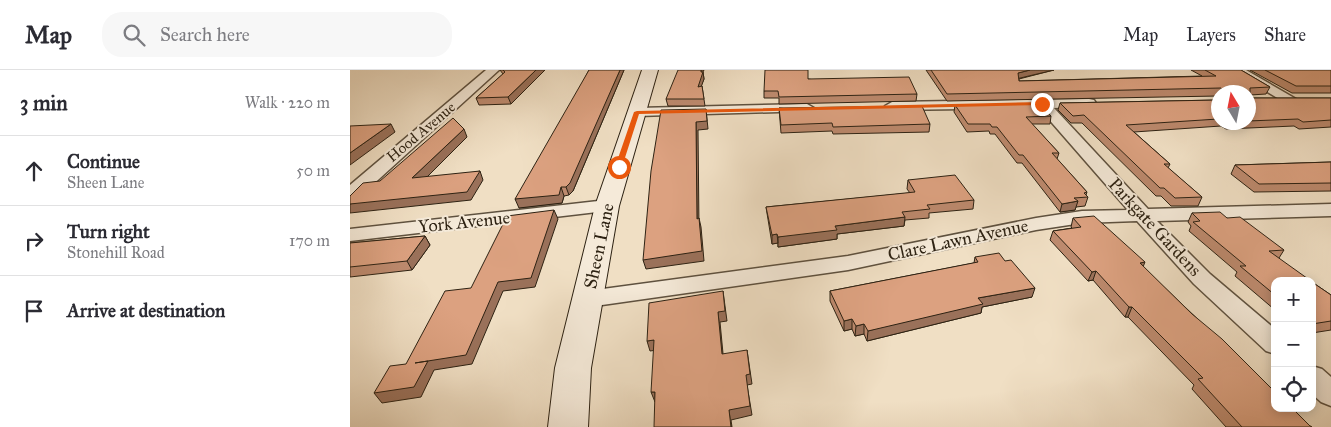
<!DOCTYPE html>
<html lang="en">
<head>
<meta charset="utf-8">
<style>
  body { margin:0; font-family:"IM FELL Great Primer",serif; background:#f7f7f7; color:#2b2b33 }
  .controls { position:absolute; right:15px; bottom:15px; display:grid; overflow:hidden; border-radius:10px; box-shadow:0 2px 12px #0003 }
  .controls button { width:45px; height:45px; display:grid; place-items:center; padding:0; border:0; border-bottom:1px solid #e1e1e2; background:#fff; color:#2b2b33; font:25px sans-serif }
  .compass { position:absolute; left:861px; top:15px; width:45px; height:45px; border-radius:50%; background:#fff; box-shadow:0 2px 12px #0003; rotate:350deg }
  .stop { position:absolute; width:15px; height:15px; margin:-11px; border:4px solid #ea580c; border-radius:50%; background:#fff }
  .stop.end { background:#ea580c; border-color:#fff; box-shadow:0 1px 5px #0008 }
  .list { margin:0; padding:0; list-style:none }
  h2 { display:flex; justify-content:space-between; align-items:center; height:65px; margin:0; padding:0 20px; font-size:21px }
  h2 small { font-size:16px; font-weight:400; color:#7c7c81 }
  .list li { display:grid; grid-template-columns:32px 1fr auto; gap:15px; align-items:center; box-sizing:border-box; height:70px; padding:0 20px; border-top:1px solid #e1e1e2 }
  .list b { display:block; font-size:19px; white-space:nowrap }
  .list p { margin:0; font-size:16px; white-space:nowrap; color:#7c7c81 }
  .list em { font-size:16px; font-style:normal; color:#7c7c81 }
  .icon { flex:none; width:28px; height:28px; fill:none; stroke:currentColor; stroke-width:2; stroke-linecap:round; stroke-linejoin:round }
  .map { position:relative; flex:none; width:981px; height:357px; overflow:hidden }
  header { display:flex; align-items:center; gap:30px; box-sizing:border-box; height:70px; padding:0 25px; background:#fff; border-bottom:1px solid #e1e1e2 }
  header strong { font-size:24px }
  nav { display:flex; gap:28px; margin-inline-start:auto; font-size:18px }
  .search { width:350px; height:45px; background:#f7f7f7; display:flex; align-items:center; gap:12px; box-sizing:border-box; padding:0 18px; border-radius:20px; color:#7c7c81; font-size:19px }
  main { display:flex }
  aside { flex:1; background:#fff }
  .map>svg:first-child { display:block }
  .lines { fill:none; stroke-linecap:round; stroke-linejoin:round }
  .street-casing { stroke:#5e513f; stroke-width:3 }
  .secondary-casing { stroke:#2d2213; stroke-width:2 }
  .street { fill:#f5ead9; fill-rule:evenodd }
  .secondary { fill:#f5ead9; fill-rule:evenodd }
  .wall { fill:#bd8a6e; stroke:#2d2213 }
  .shaded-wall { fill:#9a715a; stroke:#2d2213 }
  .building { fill:#dca180; stroke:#2d2213 }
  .route { fill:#ea580c }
  .labels { text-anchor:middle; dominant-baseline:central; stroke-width:4; stroke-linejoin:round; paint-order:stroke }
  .far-street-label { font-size:15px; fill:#2d2213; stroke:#f5ead9 }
  .street-label { font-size:18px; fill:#2d2213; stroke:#f5ead9 }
</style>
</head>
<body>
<header>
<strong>Map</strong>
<div class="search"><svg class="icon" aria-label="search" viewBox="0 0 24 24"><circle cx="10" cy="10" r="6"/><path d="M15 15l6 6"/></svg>Search here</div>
<nav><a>Map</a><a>Layers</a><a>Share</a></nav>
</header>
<main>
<aside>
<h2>3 min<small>Walk · 220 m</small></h2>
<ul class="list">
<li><svg class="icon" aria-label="ahead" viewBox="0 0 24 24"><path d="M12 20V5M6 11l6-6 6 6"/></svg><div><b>Continue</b><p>Sheen Lane</p></div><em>50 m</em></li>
<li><svg class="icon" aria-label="right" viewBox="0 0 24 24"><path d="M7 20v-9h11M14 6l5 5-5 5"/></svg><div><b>Turn right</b><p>Stonehill Road</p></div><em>170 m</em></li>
<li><svg class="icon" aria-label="arrive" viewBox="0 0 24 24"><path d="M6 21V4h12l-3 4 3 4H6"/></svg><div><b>Arrive at destination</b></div></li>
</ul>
</aside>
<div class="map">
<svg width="981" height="357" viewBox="0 0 981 357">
  <rect width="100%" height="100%" fill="#f0dfc4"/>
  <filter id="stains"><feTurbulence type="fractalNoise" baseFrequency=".004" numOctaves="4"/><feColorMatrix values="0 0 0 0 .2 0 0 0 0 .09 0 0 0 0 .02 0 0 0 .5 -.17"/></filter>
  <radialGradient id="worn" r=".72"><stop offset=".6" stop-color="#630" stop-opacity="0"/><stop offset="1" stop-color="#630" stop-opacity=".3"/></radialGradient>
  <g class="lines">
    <!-- street casing -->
    <g class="street-casing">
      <path id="street" d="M136 0H149L7 129 0 131V115Z
        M881 0H896L946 29 944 32H934Z
        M739 29 744 30 746 33 744 36 704 38 798 139 981 134V146L807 151 860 204 925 259V284L916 281 844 214 787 151 732 153 686 160 498 200 238 237 230 235 226 229 230 223 238 221 498 186 686 148 732 141 778 140 689 38 542 40 535 36 542 32Z
        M457 34 464 38 462 41 287 46 280 42 287 38Z
        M257 130 264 132 267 136 264 140 0 171V159Z
        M962 296 972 299 981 307V336L971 332 962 324Z"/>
    </g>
    <!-- secondary casing -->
    <g class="secondary-casing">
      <path id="secondary" d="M292 0H308L269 136 241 298 238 357H198L205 298 245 136Z"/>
    </g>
    <!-- street -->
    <use href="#street" class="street"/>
    <!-- secondary -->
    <use href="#secondary" class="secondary"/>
  </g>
  <!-- wall -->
  <path class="wall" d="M150 0H195L161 34 129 35 126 28 153 4Z
    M239 0H274L223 121 219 125 214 126 212 133 169 138Z
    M576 0H704L669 9V11L852 6 841 0H891L920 17 916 24 900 25V28H981V57L949 59 944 56 876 59 871 56 784 62 820 94 818 98 852 127 848 136H821L811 126H806L732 53H721L708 40 710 33 868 30V52H898V22H868V26L597 31Z
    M900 0H981V23H942Z
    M353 2 354 9 351 16H352L355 36H318L316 29Z
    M458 9 567 24 566 31 429 34V28H414V21Z
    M605 35 701 46 700 54H682L709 83 707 89 737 122 736 125 738 127 735 136 726 137 725 140 710 142 672 93H667L645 64H640L639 61 617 62 604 42Z
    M429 38 580 54 579 62 483 64 482 61 431 63Z
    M981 92V121L904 122 881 104 885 95Z
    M558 110 624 130 623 139 579 143V148L555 150 554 156 487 164V169L428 177V173L422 174 416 137 560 123 557 119Z
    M842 143 877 148 934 180 929 188 925 211V240L885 206 887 202 839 161 841 156 838 152Z
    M723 148 793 197 960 356 962 357H876L842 319 844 315 778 247H775L743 210 738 211 700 170 703 161 722 158 721 157Z
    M75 166 80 175 62 200 0 207V173Z
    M625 187 682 227 632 237 631 243 517 271 514 264 505 266 502 259 494 261 480 231V221L624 193Z
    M962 212 981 225V260L962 263Z"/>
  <!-- shaded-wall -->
  <path class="shaded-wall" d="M186 0H195L161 34 158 27Z
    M270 0H274L223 121 219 125 216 117Z
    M351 0H354L353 2 354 9 349 23 348 17Z
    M680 0H704L666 9 668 3Z
    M356 39 358 59 348 60 349 158 347 149 346 52Z
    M41 54 45 62 0 95V83Z
    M114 59 117 67 67 117 62 108Z
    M130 101 133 110 121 130 0 143V134Z
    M211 117 214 126 212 133 169 138 165 129Z
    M728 131 725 140 710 142 712 134Z
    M204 140 208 149 185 217 153 221 122 294 84 300 71 327 32 333 24 323 65 293Z
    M555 147 554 156 487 164V169L428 177V167L485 156Z
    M349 148 351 157 354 191 296 199 293 190Z
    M427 164 428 173 422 174V165Z
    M75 166 80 175 62 200 57 191Z
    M795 192 791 202 790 193Z
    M746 201 743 210 738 211 742 202Z
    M685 218 682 227 632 237 631 243 517 271 518 261 628 228Z
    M373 221 377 251 370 252 374 294 372 284 368 242Z
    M779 237H782L778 247H775Z
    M502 249V259L494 261V251Z
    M514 254V264L505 266 506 256Z
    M304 270 307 280 300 281 297 271Z
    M397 280 402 314 397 315 402 345 381 350 382 357H381L379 340 396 305Z
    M301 322H305V332Z"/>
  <!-- building -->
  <path class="building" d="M153 0H186L158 27 126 28 155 2Z
    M239 0H270L220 113 216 117H211L209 125 165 129Z
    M328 0H351V2H353L348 17 352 16 354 29H316Z
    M415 0H458V9L559 7 567 24 429 27 428 21H414Z
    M581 0H680L668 3 669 11 866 6 855 0H891L920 17 900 18V28H981V50L953 52 948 49 898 51V22H872L873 20 871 18 597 24Z
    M915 0H981V16H946Z
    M868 30V49L776 55 820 94H814L852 127 825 128 814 118H810L734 45 723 46 710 33Z
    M690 34 701 46 676 47 709 83H702L737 122 734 123 738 127 724 128 728 131 712 134 673 85H669L647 57H642L640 54H618L605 35Z
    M572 36 580 54 483 57 482 53 431 55 429 38Z
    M356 39 357 51 346 52 347 149 349 148 352 181 293 190 301 101 311 40Z
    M103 48 114 59 62 108 130 101 117 122 0 134V126L13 113 30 111Z
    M41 54 0 83V56Z
    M981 92V113L909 114 885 95Z
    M605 105 624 130 577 135 580 139 552 142 555 147 485 156 487 160 428 167 427 164 422 165 416 137 565 122 558 110Z
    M204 140 181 208 148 212 116 285 65 293 78 291 64 317 24 323 40 296 56 294 95 221 121 218 157 146Z
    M870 142 877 148 890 147 934 180 919 181 961 211H925V225L890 196H896L843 152 850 151 842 143Z
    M744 146 795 192 790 193 842 244 872 269 925 322V338H942L960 356 962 357H892L848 309 853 308 782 237H779L746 201 742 202 703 161 731 157 723 148Z
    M75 166 57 191 0 197V173Z
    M649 183 655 191 661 190 685 218 628 228 633 234 518 261 514 254 506 256 502 249 494 251 480 221 628 192 625 187Z
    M962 212 981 225V251L962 254Z
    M373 221 375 241 368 242 372 284 397 280 400 304 396 305 400 336 379 340 381 357H304L305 322H301L304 270 297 271 299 233Z"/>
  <!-- route -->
  <path class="route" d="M692 32 694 35 289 44 272 97 269 99 265 97 284 42 287 41Z"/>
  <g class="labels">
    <!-- far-street labels -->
    <g class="far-street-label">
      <text transform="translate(71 62) rotate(-40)">Hood Avenue</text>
    </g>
    <!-- street labels -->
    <g class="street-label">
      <text transform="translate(114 152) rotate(-6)">York Avenue</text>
      <text transform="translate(805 157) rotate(47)">Parkgate Gardens</text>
      <text transform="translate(608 170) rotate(-12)">Clare Lawn Avenue</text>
      <text transform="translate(249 176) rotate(-78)">Sheen Lane</text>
    </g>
  </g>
  <rect width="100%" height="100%" filter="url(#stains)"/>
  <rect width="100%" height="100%" fill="url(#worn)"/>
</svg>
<div class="controls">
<button>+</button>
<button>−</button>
<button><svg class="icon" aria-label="locate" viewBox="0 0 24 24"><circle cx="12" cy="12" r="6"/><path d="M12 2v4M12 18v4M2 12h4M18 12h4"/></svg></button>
</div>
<svg class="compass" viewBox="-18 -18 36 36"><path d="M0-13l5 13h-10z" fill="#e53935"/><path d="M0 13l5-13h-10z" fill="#7c7c81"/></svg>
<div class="stop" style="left:269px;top:97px"></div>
<div class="stop end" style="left:692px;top:34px"></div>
</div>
</main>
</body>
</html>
